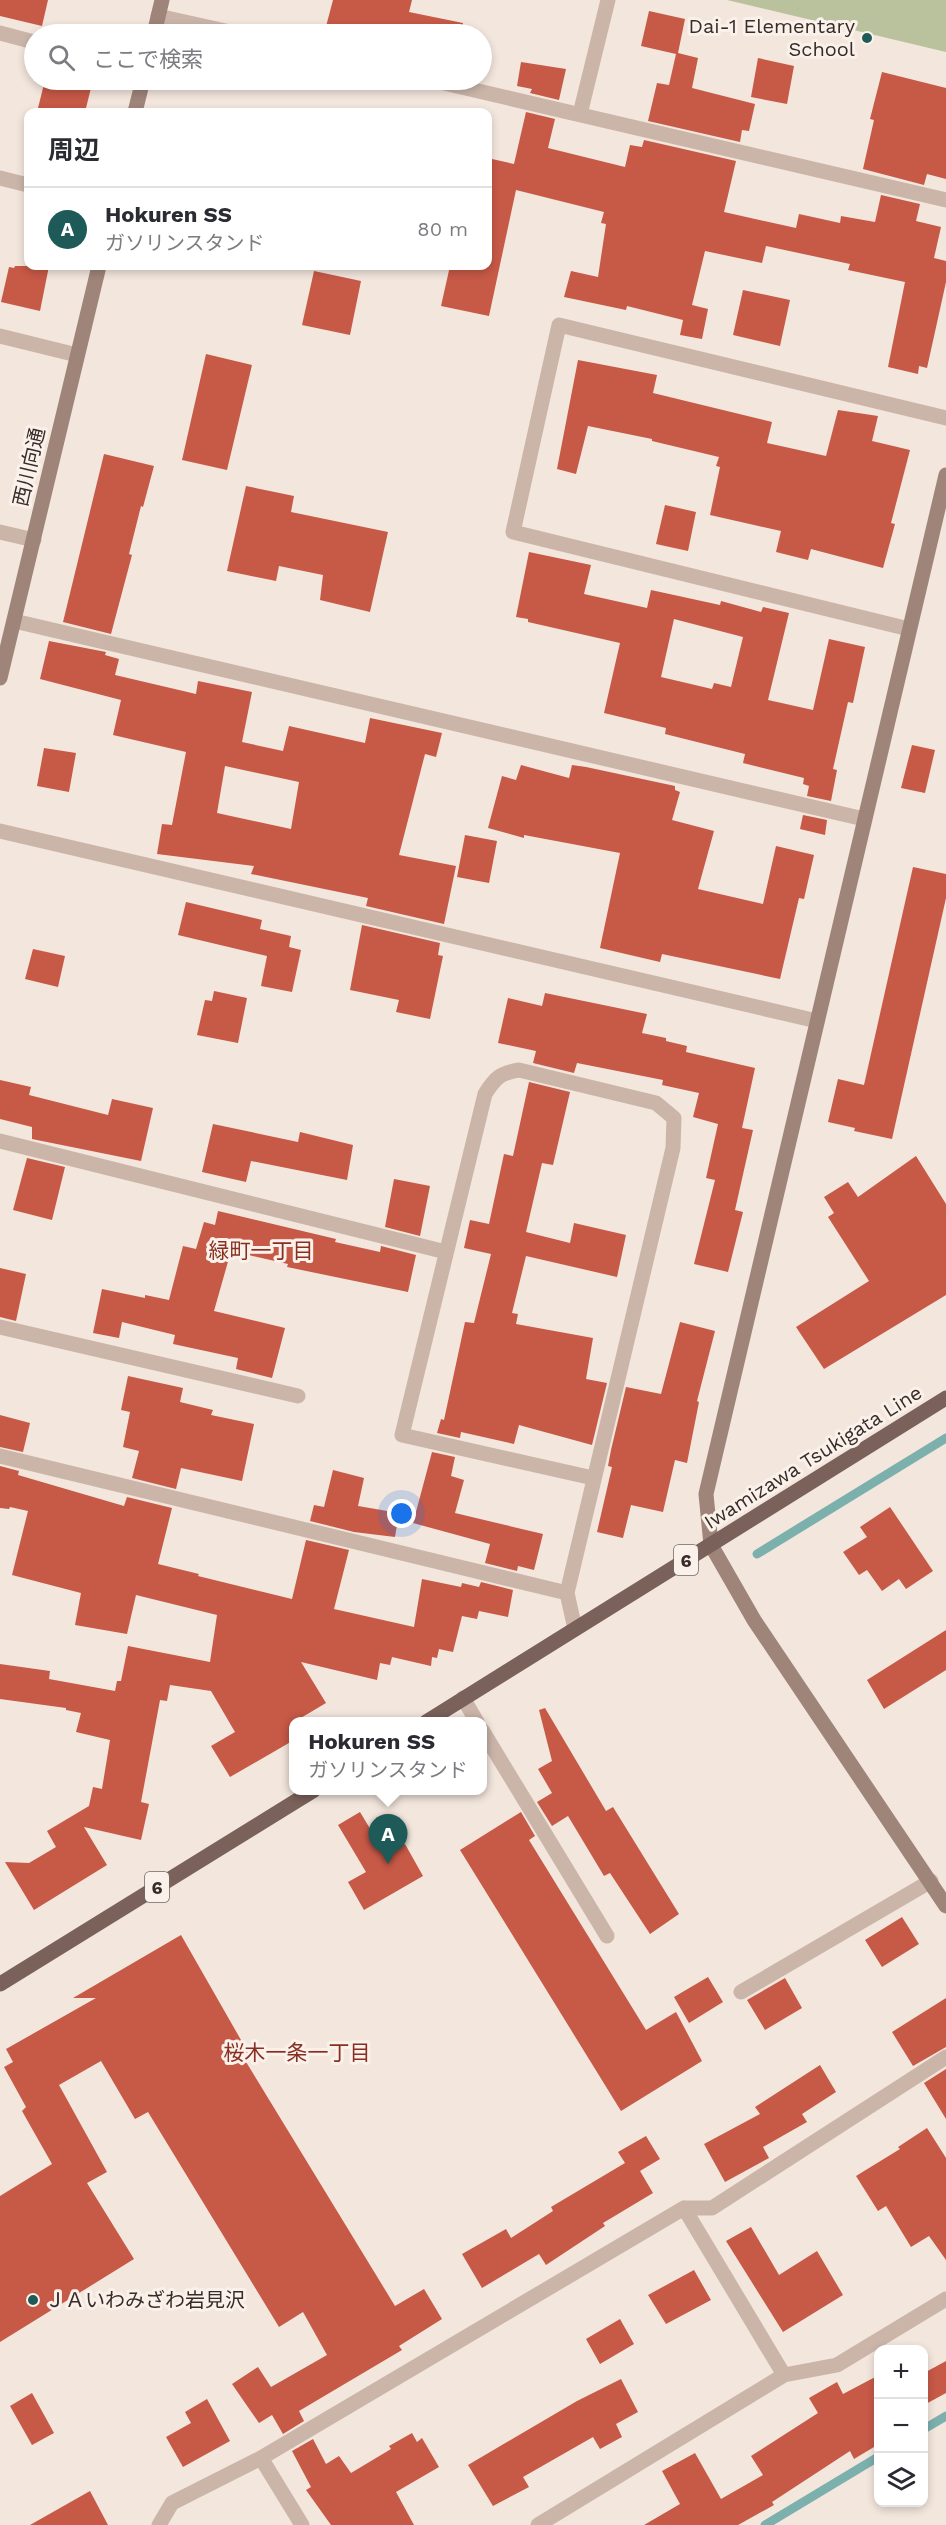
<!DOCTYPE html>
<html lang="ja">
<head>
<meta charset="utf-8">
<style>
  body { margin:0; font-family:"Work Sans","Noto Sans JP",sans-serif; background:#f2f2f3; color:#2b2b33 }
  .controls { position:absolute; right:18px; bottom:18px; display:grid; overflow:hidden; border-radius:12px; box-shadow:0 3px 9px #0003 }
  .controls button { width:54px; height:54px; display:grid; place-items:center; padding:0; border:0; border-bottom:2px solid #e1e1e2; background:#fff; color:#2b2b33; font:30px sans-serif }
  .you { position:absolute; left:402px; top:1514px; width:21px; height:21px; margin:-15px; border:4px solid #fff; border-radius:50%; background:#1a73e8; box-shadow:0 0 0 9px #1a73e833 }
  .badge { display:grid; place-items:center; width:39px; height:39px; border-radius:50%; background:#1e5a58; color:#fff; font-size:20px; font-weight:700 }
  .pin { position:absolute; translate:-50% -50px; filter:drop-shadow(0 2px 3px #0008) }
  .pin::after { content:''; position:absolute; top:32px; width:21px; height:18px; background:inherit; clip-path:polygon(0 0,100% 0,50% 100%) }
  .popup { position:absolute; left:289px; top:1717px; width:198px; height:78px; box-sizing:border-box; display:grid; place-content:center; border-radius:12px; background:#fff; filter:drop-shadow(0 2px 4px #0005); font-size:20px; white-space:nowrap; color:#7c7c81 }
  .popup b { font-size:22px; color:#2b2b33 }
  .popup::after { content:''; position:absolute; left:50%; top:100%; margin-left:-12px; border:12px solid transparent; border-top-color:#fff }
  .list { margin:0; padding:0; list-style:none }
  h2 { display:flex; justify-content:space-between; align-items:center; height:78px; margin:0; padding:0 24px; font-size:26px }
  h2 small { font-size:20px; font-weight:400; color:#7c7c81 }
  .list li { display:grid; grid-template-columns:39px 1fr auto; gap:18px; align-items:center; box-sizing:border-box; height:84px; padding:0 24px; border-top:2px solid #e1e1e2 }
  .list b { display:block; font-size:22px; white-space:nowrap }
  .list p { margin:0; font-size:20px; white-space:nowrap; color:#7c7c81 }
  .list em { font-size:20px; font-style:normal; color:#7c7c81 }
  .icon { flex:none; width:33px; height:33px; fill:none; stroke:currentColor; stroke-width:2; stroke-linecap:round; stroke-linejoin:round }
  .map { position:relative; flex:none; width:946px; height:2525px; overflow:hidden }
  .search { position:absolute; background:#fff; box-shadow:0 3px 9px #0003; left:24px; top:24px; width:468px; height:66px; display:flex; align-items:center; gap:15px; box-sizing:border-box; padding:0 21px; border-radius:33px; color:#7c7c81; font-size:22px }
  .panel { position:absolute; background:#fff; box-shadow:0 3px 9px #0003; left:24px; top:108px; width:468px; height:162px; border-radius:12px }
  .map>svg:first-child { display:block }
  .green { fill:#bac29d }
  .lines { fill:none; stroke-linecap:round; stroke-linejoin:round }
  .stream { stroke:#7cb0ad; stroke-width:9 }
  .building { fill:#c75947; fill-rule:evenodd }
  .street { stroke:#cbb5a9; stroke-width:15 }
  .secondary { stroke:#9f847a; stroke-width:15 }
  .primary { stroke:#7a615a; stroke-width:15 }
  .poi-dot { fill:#1e5a58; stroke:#faf1ea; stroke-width:2 }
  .labels { text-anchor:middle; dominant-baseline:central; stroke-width:6; stroke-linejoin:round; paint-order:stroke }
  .shield { fill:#faf1ea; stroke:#726763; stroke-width:1.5 }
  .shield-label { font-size:18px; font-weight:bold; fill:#382c29 }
  .poi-label { font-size:20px; fill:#382c29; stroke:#faf1ea; text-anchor:end }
  .street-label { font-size:20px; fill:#382c29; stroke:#faf1ea }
  .neighbourhood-label { font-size:21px; fill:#882f21; stroke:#faf1ea }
</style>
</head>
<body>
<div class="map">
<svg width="946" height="2525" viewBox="0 0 946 2525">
  <rect width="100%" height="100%" fill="#f3e6dd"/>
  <!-- green -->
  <path class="green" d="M727 0H946V52Z"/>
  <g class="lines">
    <!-- stream -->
    <path class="stream" d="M757 1554 946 1438
      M924 2429 946 2416
      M765 2525 878 2457"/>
  </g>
  <!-- building -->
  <path class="building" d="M0 0H48L42 26 0 16Z
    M333 0H412L409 12 463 23 462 34H324Z
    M649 11 685 19 678 53 698 58 692 88 755 104 749 131 742 130 740 142 648 121 657 83 669 85 676 54 641 46Z
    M758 58 794 66 787 104 751 97Z
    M521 62 566 69 559 100 530 93 532 89 517 86Z
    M882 72 946 88V179L927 174 924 185 863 169 874 120 870 119Z
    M45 80H93L85 112H37Z
    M526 112 555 119 548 148 625 167 630 145 642 147 644 140 736 161 724 212 796 228 799 214 840 223 841 216 875 222 881 195 920 204 916 221 941 227 934 258 946 261V282L927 368 919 366 918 374 888 367 905 282 848 270 850 264 766 246 762 263 705 251 692 305 708 309 702 339 680 335 683 320 627 306 626 310 564 297 571 271 598 277 606 224 601 223 604 212 516 190 489 316 441 306 450 266H488V177L492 159 514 164Z
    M15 266H49L40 311 1 302 9 267 14 268Z
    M314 271 361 281 350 335 302 325Z
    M743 290 790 300 780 346 733 335Z
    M206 354 252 365 227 470 182 460Z
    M578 360 657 375 653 393 772 422 767 443 826 456 838 410 878 416 872 441 910 450 891 523 895 524 883 568 811 549 808 560 776 552 781 531 710 515 720 467 716 466 719 457 652 441V439L588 426 576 474 557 469Z
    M104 454 154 466 143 507 141 506 129 554 132 555 111 634 63 622Z
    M246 486 294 496 291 512 388 532 370 612 320 600 323 575 279 566 276 581 227 571Z
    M665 505 696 512 688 551 656 544Z
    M529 552 591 565 584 594 647 608 651 590 720 605 721 601 761 612 763 607 789 613 768 700 813 710 829 639 865 647 853 703 848 702 833 769 837 770 831 801 807 796 809 786 803 784 804 778 743 763 745 754 665 734 666 728 604 713 620 643 528 622V619L516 617ZM674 619 743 637 731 687 714 683 712 689 661 677Z
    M49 641 106 652 105 655 119 659 115 675 196 694 198 681 252 692 242 742 283 751 289 726 365 743 370 718 442 733 436 757 425 754 399 855 456 866 444 924 366 906 368 898 251 874 254 866 157 854 162 824 172 825 186 752 113 735 121 700 40 679ZM225 766 299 782 291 829 217 813Z
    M912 745 935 750 925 793 901 788Z
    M44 748 76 753 69 792 37 786Z
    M521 765 569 778 572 765 586 767 675 786V790L680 792 672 820 714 831 698 889 763 904 776 846 814 855 804 899 799 898 780 979 662 954 660 962 600 948 620 853 524 835V838L488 828 502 776 516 780Z
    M803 815 827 820 825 835 800 829Z
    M465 835 497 841 489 883 457 877Z
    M913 867 946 874V898L892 1139 854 1131 855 1128 828 1122 838 1079 864 1085Z
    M186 902 262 920 260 929 291 936 289 947 301 950 292 992 261 986 267 956 178 935Z
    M362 925 440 943 438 955 443 956 430 1019 396 1012 399 1000 350 990Z
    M33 949 65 956 58 987 25 979Z
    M214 991 247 998 238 1043 197 1035 205 1000 212 1001Z
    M545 993 647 1014 642 1033 666 1038V1041L687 1046 686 1052 755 1068 742 1128 753 1130 735 1210 743 1212 728 1272 694 1264 715 1180 706 1178 718 1124 693 1117 699 1093 662 1085 663 1080 577 1063 574 1073 533 1063 536 1051 498 1043 508 998 542 1006Z
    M0 1080 31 1087 29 1095 108 1115 112 1099 153 1108 141 1161 32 1139V1127L0 1119Z
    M529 1082 570 1092 553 1165 542 1163 526 1232 570 1243 574 1223 626 1235 617 1277 526 1256 512 1313 518 1314 516 1324 593 1338 586 1379 607 1383 592 1445 519 1425 514 1444 461 1432 460 1438 437 1433 441 1419 444 1420 465 1322 474 1323 491 1254 464 1248 470 1220 489 1224 504 1154 513 1156Z
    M213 1124 298 1142 300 1132 353 1145 347 1180 251 1161 246 1182 202 1172Z
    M916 1156 946 1204V1295L824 1369 796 1327 869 1281 828 1217 834 1213 824 1197 848 1182 858 1197Z
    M27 1158 65 1167 52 1220 13 1210Z
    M394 1179 430 1186 420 1236 385 1227Z
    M218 1211 336 1239 335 1242 380 1252 381 1246 416 1255 408 1292 287 1267 288 1264 231 1251 214 1311 285 1328 272 1378 236 1369 238 1358 173 1344 175 1335 122 1322 119 1338 93 1333 102 1289 145 1298V1295L169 1300 183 1246 196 1249 204 1222 215 1225Z
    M0 1268 26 1274 16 1321 0 1317Z
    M680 1322 715 1331 697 1401 699 1402 687 1463 675 1460 663 1512 631 1505 623 1538 597 1532 612 1467 608 1466 611 1450 626 1387 661 1394Z
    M128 1376 183 1388 180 1402 213 1410 211 1415 254 1424 242 1481 181 1468 176 1489 132 1478 139 1451 123 1447 130 1412 121 1410Z
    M0 1415 30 1423 23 1452 0 1447Z
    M432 1452 455 1457 451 1476 464 1480 455 1513 543 1534 534 1570 518 1566 517 1571 485 1563 490 1544 413 1523Z
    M0 1466 19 1471 18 1475 124 1506 127 1497 172 1508 158 1564 199 1574 198 1576 292 1599 306 1540 349 1550 334 1609 414 1627 422 1579 461 1587 462 1583 479 1587 481 1582 513 1590 508 1617 479 1611 477 1619 462 1616 453 1652 439 1649 437 1658 432 1657 431 1666 392 1657 390 1665 380 1663 377 1680 301 1662 326 1703 294 1722V1740L230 1777 211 1746 235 1732 211 1691 170 1685 167 1701 160 1700 141 1802 149 1804 141 1840 84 1827 107 1865 34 1910 5 1862 29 1863 56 1847 47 1831 89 1806 93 1787 102 1789 110 1740 76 1732 81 1713 66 1710V1708L0 1699V1664L50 1671 49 1679 115 1691 117 1681H121L128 1646 210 1662 217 1615 136 1595 127 1634 75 1625 81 1593 12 1575 28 1511 10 1507 9 1509 0 1508Z
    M333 1470 364 1478 358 1506 399 1513 395 1537 354 1532 310 1521 314 1505 324 1507Z
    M890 1507 933 1571 906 1589 899 1579 882 1591 867 1570 859 1575 843 1552 867 1537 860 1527Z
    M946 1630V1670L884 1709 867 1680Z
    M545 1708 606 1811 613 1807 679 1914 650 1934 610 1873 604 1876 568 1816 552 1826 537 1802 552 1793 538 1769 552 1761 539 1710Z
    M360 1812 386 1855 405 1844 423 1876 364 1910 348 1882 366 1872 338 1825Z
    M521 1812 535 1836 529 1840 646 2030 676 2012 702 2061 621 2111 460 1850Z
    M902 1917 919 1944 882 1967 865 1940Z
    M181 1935 249 2054 243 2057 395 2306 424 2289 442 2319 399 2346 402 2350 299 2411 304 2421 283 2434 272 2415 259 2423 232 2384 258 2367 271 2387 327 2355 303 2312 279 2327 148 2112 135 2119 101 2061 59 2085 107 2172 87 2183 134 2259 0 2342V2196L52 2164 22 2111 26 2107 4 2067 13 2062 6 2049 96 1998H73Z
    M708 1977 723 2002 689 2023 674 1997Z
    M785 1978 802 2008 765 2030 747 2000Z
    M946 1998V2047L913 2066 892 2032Z
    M820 2065 836 2092 802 2114 807 2122 763 2147 769 2158 725 2182 704 2144 760 2114 755 2107Z
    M946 2069V2119L924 2083Z
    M927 2128 946 2158V2260L929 2236 911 2247 886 2206 878 2211 856 2176 900 2149 898 2147Z
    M646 2136 660 2159 640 2171 653 2193 603 2223 605 2226 546 2265 539 2254 482 2288 462 2254 506 2229 511 2238 553 2211 551 2207 625 2163 618 2152Z
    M751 2227 779 2275 817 2251 843 2295 783 2332 726 2241Z
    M694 2270 711 2300 666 2324 648 2295Z
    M620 2319 634 2344 600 2364 586 2339Z
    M946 2361V2393L924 2405V2373Z
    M879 2375V2444L854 2459 850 2451 772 2502 774 2505 738 2525H644L680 2504 662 2471 695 2453 721 2499 763 2475 751 2456 818 2413 809 2398 837 2382 843 2394Z
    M621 2379 638 2412 616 2424 622 2437 600 2449 593 2437 523 2477 529 2487 493 2506 468 2465 577 2401Z
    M32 2393 54 2433 32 2445 10 2406Z
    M207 2399 230 2441 183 2467 166 2437 191 2423 185 2412Z
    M412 2433 417 2442 422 2438 439 2467 396 2492 414 2525H331L306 2490 311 2487 292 2451 313 2439 326 2464 339 2456 351 2473 391 2449 389 2446Z
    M90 2491 108 2525H30Z"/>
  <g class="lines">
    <!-- street -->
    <path class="street" d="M158 16 239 34
      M0 33 34 42
      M431 80 946 200
      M580 114 608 0
      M0 178 28 185
      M0 336 77 355
      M0 532 34 540
      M14 621 864 819
      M909 629 513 532 559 325 946 418
      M0 831 817 1021
      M0 1141 446 1252
      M0 1327 298 1396
      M0 1456 567 1593
      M575 1629 567 1593 673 1148 674 1118 656 1103 519 1070C500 1073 495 1078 485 1094L402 1435 593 1478
      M463 1698 477 1722
      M482 1730 607 1936
      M741 1992 931 1881
      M684 2208 784 2375 837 2365 946 2299
      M261 2458 302 2525
      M159 2525 172 2503 261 2458 684 2208H712L946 2057
      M538 2525 784 2375"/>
    <!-- secondary -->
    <path class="secondary" d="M154 34 162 0
      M135 112 143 80
      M946 475 706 1494 711 1545 754 1620 946 1906
      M0 678 99 266"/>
    <!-- primary -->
    <path class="primary" d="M426 1722 946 1398
      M0 1984 314 1790"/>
  </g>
  <!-- markers -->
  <g class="poi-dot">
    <circle cx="867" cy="38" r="6"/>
    <circle cx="33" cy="2300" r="6"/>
  </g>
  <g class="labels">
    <!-- shield labels -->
    <g class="shield">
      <rect x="674" y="1545" width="24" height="30" rx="4.5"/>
      <rect x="145" y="1872" width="24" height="30" rx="4.5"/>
    </g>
    <g class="shield-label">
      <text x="686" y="1560">6</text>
      <text x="157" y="1887">6</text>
    </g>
    <!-- poi labels -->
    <g class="poi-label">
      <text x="855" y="26">Dai-1 Elementary<tspan x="855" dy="23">School</tspan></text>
      <text x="45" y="2300" text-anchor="start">ＪＡいわみざわ岩見沢</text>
    </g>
    <!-- street labels -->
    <g class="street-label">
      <text transform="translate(29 467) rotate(-77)">西川向通</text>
      <text transform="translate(813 1457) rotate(-32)">Iwamizawa Tsukigata Line</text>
    </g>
    <!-- neighbourhood labels -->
    <g class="neighbourhood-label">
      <text x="261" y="1250">緑町一丁目</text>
      <text x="297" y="2052">桜木一条一丁目</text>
    </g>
  </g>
</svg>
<div class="controls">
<button>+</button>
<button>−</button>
<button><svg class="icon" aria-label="layers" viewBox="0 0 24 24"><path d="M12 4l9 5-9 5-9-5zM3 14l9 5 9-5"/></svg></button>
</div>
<div class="you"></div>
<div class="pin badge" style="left:388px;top:1864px">A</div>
<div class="popup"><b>Hokuren SS</b>ガソリンスタンド</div>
<div class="search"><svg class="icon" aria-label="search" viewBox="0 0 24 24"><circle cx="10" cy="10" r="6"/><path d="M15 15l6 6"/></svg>ここで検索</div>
<section class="panel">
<h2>周辺<small></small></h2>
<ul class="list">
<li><span class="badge">A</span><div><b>Hokuren SS</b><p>ガソリンスタンド</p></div><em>80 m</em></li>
</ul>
</section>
</div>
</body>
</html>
